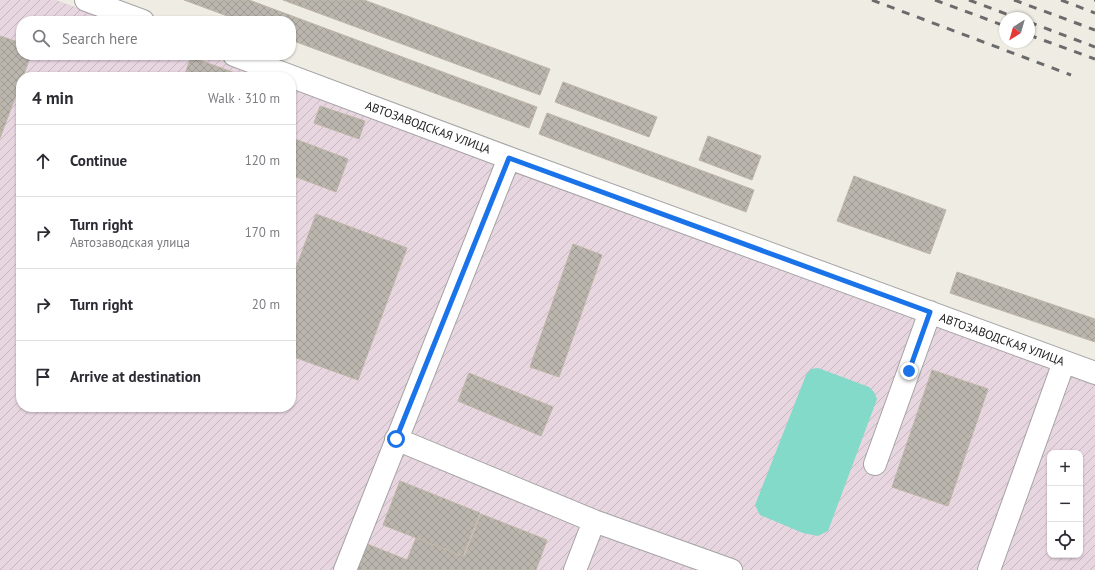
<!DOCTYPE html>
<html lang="en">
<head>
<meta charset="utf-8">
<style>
  body { margin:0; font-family:"PT Sans",sans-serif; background:#f2f2f3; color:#2b2b33 }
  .controls { position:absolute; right:12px; bottom:12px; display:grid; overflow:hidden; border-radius:8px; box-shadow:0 1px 3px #0004 }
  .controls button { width:36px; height:36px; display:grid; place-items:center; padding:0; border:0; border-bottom:1px solid #e1e1e2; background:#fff; color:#2b2b33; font:20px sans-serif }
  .compass { position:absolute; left:999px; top:12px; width:36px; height:36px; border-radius:50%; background:#fff; box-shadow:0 1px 3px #0004; rotate:217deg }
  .stop { position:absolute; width:12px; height:12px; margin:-9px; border:3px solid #1a73e8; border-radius:50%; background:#fff }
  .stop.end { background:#1a73e8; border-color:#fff; box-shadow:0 1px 4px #0008 }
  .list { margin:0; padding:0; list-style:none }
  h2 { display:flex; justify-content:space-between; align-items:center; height:52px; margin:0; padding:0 16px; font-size:17px }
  h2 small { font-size:13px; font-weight:400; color:#7c7c81 }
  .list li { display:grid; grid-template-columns:26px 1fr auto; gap:12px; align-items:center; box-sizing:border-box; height:72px; padding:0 16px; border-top:1px solid #e1e1e2 }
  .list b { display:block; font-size:15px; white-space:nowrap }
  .list p { margin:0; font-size:13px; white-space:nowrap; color:#7c7c81 }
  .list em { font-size:13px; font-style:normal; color:#7c7c81 }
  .icon { flex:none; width:22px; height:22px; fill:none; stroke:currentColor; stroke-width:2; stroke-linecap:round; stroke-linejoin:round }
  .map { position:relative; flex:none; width:1095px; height:570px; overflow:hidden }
  .search { position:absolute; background:#fff; box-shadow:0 1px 3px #0004; left:16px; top:16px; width:280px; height:44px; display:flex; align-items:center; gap:10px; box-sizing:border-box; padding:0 14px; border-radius:16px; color:#7c7c81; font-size:15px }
  .panel { position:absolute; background:#fff; box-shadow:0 1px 3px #0004; left:16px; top:72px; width:280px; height:340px; border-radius:16px }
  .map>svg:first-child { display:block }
  .industrial { fill:url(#industrial-furrows); fill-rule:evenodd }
  .pitch { fill:#84dac8 }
  .building { fill:url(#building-cross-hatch); stroke:#bfb5a6 }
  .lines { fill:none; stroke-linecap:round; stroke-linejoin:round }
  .minor-casing { stroke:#a4a4a4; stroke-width:24 }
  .minor { stroke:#fff; stroke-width:22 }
  .rail { stroke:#6b6b6b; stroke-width:3; stroke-dasharray:8 8; stroke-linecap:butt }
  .route { stroke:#1a73e8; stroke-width:5 }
  .labels { text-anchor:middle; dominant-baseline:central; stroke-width:3; stroke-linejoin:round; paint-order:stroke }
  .street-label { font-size:12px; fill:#1d1d1d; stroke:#fff }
</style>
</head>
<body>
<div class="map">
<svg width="1095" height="570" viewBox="0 0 1095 570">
  <defs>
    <pattern id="industrial-furrows" width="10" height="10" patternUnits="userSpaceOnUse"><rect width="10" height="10" fill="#e7d5e0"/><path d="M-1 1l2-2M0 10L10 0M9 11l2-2" fill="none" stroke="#c6b6c0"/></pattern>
    <pattern id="building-cross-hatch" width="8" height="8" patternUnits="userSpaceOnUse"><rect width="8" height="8" fill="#bab5ad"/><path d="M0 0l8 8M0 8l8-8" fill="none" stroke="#9f9b94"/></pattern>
  </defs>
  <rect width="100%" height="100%" fill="#eeece3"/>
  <!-- industrial -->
  <path class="industrial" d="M0 0H56L113 21H21V55H206L265 77H21V407H291V86L1095 383V570H0ZM1050 453H1080V555H1050Z"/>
  <!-- pitch -->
  <path class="pitch" d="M818 368 869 387 874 392 877 399 828 531 818 536 803 533 760 515 755 505 806 375 811 369Z"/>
  <!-- building -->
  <path class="building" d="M184 0H249L537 107 529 128 291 40V21H241Z
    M283 0H364L550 69 540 95Z
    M0 36 21 43V55H31L23 77H21V82L0 138Z
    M191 57 246 77H192L185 74Z
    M563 82 657 117 649 137 555 102Z
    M320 106 365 121 359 139 314 123Z
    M547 113 754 190 746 212 539 134Z
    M708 136 761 156 752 180 699 160Z
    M291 138 295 139 291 150Z
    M295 139 348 159 336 192 291 175V150Z
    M854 176 946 210 930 254 837 221Z
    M316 214 407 248 358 380 291 356V281Z
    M573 244 602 255 559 377 530 367Z
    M957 272 1095 319V342L950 293Z
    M932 370 988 389 948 506 892 487Z
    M469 373 553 407 541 436 458 401Z
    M400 481 480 513 463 556 383 525Z
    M481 514 547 540 536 570H357L367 544 407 560 416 538 464 557Z"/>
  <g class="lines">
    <!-- minor casing -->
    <g class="minor-casing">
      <path id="minor" d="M86 0 143 21
        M234 55 509 158 1095 373
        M396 439 594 521 731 570
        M875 464 930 312
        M345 570 509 158
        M575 570 594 521
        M989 570 1064 362"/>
    </g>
    <!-- minor -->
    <use href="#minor" class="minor"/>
    <!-- rail -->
    <path class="rail" d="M872 0 1071 75
      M935 0 1005 26
      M969 0 1017 18
      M1014 0 1095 30
      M1061 0 1095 13
      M1094 0H1095
      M1029 22 1095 47
      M1029 35 1095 59"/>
  </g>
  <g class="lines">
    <!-- route -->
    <path class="route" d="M396 439 509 158 930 312 909 371"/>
  </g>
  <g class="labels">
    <!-- street labels -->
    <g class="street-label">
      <text transform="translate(428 127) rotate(20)">АВТОЗАВОДСКАЯ УЛИЦА</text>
      <text transform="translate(1002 339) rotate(20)">АВТОЗАВОДСКАЯ УЛИЦА</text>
    </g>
  </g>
</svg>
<div class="controls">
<button>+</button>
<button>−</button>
<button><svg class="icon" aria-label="locate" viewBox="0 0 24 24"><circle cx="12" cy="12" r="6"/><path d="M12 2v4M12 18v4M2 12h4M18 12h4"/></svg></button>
</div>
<svg class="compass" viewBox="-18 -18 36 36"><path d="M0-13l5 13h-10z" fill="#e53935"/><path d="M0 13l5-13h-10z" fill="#7c7c81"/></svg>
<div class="stop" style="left:396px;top:439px"></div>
<div class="stop end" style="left:909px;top:371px"></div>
<div class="search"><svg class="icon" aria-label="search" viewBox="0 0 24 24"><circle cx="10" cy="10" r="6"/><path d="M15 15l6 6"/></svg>Search here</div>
<section class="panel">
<h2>4 min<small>Walk · 310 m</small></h2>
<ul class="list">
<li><svg class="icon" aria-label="ahead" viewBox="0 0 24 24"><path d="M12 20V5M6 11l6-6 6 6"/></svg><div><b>Continue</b></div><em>120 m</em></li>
<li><svg class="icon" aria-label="right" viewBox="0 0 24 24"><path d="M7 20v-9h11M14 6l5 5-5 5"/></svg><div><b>Turn right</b><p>Автозаводская улица</p></div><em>170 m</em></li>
<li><svg class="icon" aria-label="right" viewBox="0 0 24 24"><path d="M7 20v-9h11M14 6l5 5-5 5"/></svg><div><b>Turn right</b></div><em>20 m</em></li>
<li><svg class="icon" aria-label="arrive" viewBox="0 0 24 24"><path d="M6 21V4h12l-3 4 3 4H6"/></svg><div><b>Arrive at destination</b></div></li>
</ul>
</section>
</div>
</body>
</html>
